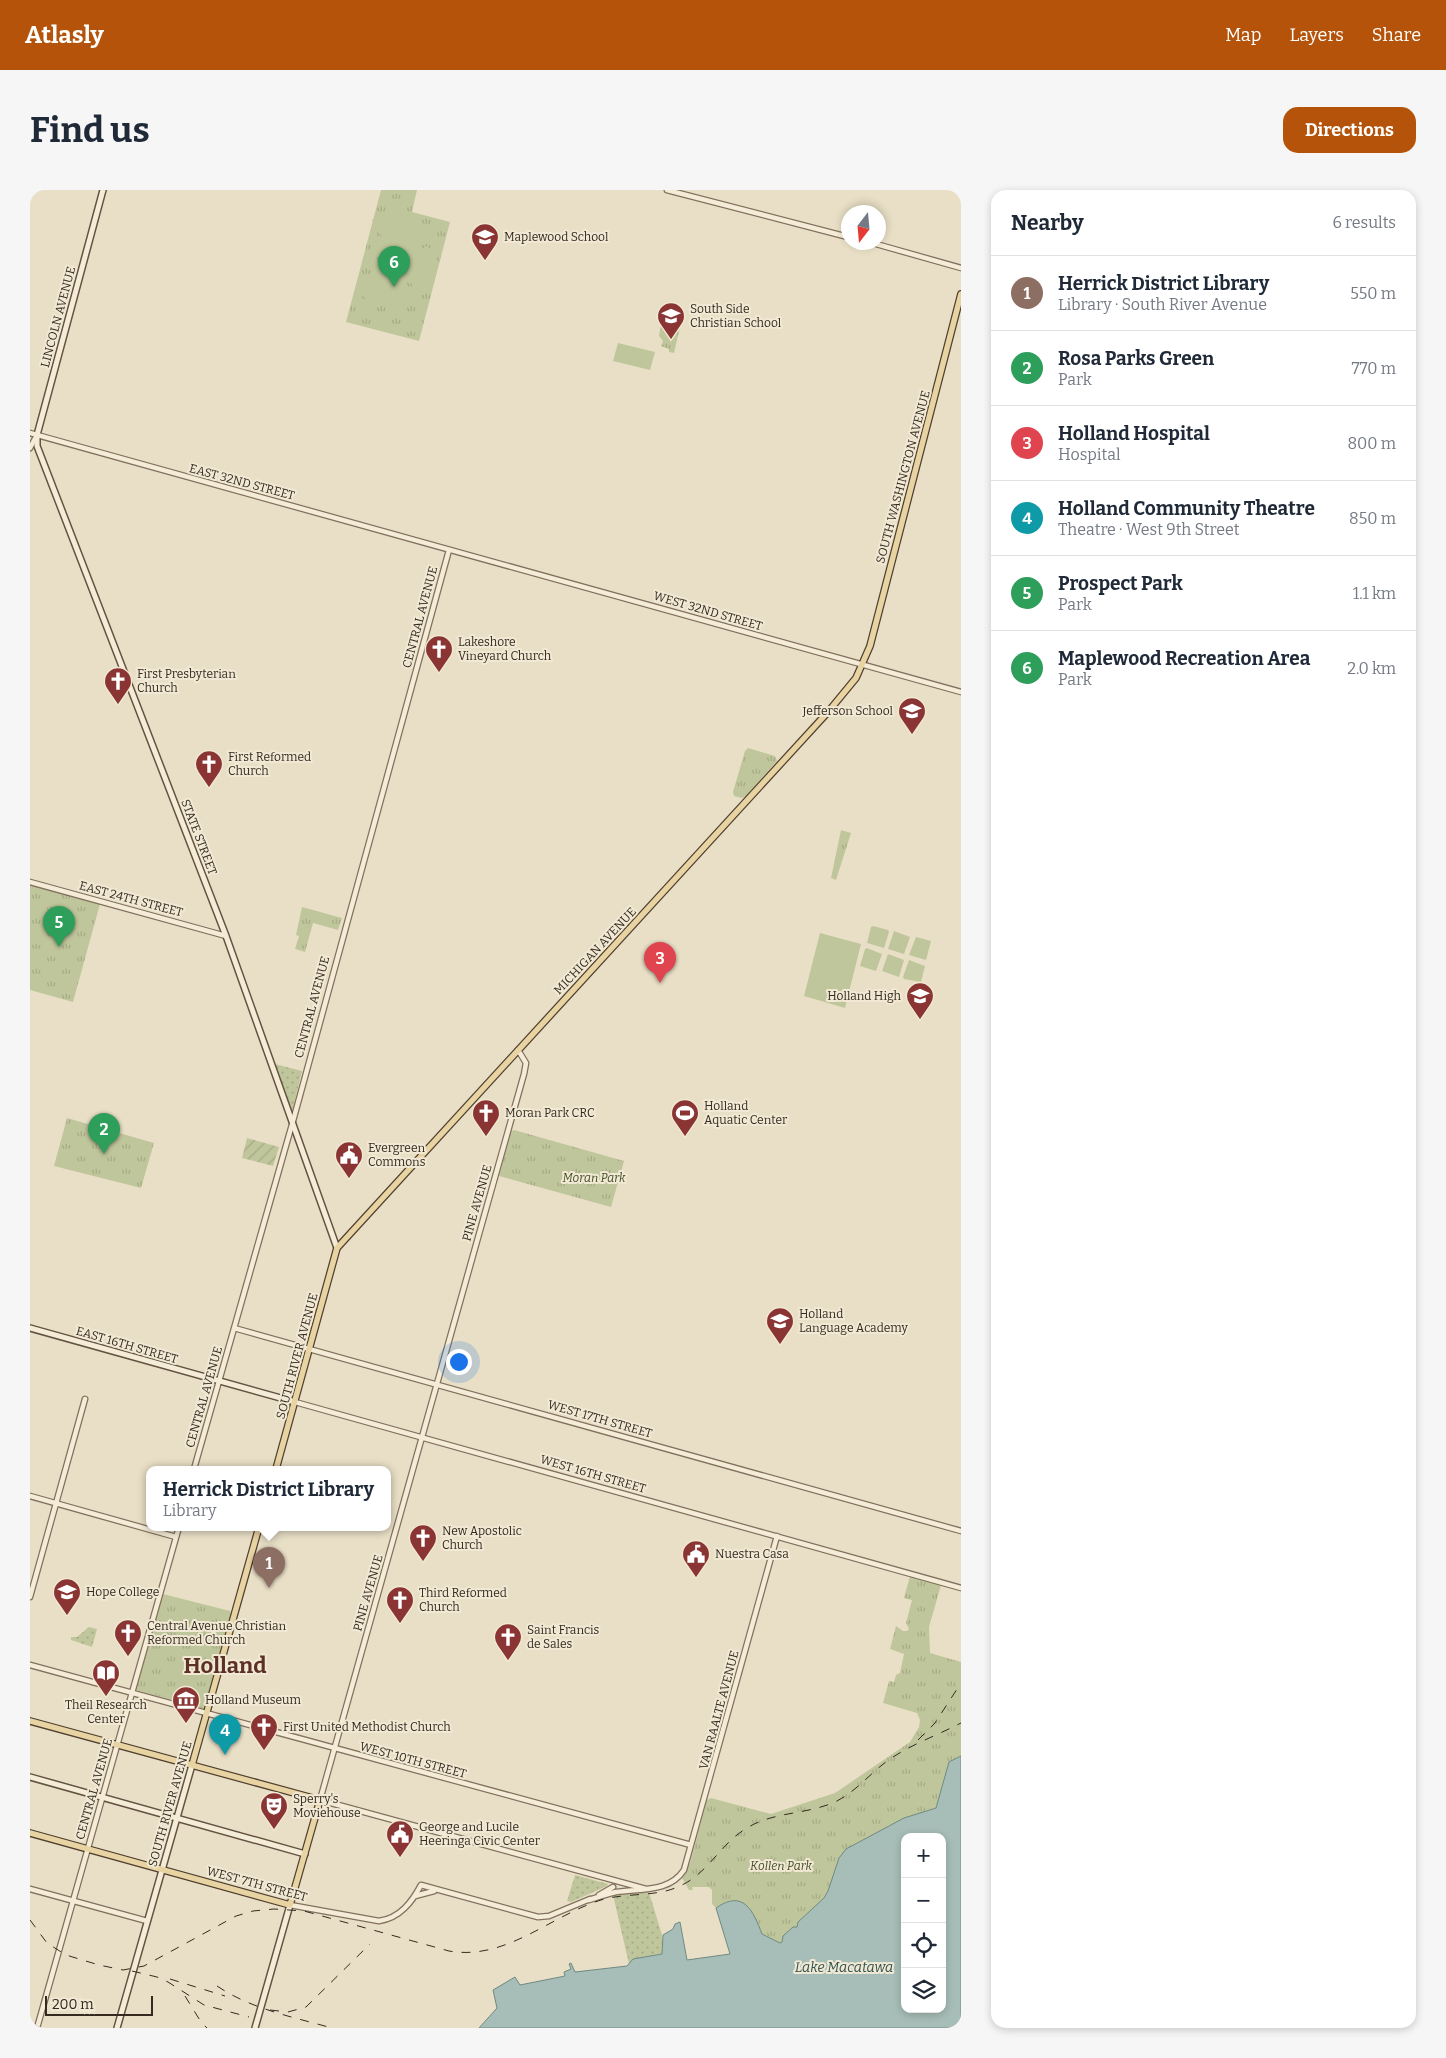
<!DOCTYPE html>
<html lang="en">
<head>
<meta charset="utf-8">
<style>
  body { margin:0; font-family:Bitter,serif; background:#f6f6f7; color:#1f2937 }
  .controls { position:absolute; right:15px; bottom:15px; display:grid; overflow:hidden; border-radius:10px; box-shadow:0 2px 8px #0003 }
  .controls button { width:45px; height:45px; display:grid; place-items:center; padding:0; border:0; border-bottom:1px solid #e0e1e3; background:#fff; color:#1f2937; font:25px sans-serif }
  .compass { position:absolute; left:811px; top:15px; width:45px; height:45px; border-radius:50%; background:#fff; box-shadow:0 2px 8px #0003; rotate:196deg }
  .scale { position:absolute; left:15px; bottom:12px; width:108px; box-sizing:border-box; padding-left:5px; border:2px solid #342a20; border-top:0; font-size:14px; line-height:18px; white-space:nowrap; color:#342a20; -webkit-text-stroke:4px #f1e9d4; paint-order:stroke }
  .you { position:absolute; left:428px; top:1171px; width:18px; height:18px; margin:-12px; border:4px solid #fff; border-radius:50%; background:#1a73e8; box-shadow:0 0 0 8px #1a73e833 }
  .badge { display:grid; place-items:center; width:32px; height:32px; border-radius:50%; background:#b45309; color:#fff; font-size:16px; font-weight:700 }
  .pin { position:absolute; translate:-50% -41px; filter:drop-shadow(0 1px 2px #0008) }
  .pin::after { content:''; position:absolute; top:26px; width:18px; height:15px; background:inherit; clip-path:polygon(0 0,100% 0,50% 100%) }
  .popup { position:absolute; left:116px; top:1276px; width:245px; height:65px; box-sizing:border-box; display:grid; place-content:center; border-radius:10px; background:#fff; filter:drop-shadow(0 1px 4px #0005); font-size:16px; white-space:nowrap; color:#747a83 }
  .popup b { font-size:19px; color:#1f2937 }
  .popup::after { content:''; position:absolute; left:50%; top:100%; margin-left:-10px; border:10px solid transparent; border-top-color:#fff }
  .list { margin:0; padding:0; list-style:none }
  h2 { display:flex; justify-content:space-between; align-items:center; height:65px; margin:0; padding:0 20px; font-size:21px }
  h2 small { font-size:16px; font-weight:400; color:#747a83 }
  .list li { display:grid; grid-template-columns:32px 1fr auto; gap:15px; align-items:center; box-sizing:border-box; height:75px; padding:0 20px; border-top:1px solid #e0e1e3 }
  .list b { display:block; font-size:19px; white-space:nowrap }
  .list p { margin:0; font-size:16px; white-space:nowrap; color:#747a83 }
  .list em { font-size:16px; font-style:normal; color:#747a83 }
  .icon { flex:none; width:28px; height:28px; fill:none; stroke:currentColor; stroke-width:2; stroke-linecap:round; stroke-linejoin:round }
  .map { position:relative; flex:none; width:931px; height:1838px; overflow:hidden; border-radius:15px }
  header { display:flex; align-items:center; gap:30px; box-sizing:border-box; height:70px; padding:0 25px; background:#b45309; color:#fff }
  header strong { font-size:24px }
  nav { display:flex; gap:28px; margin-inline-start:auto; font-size:18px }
  .intro { display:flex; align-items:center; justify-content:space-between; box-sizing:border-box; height:120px; padding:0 30px }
  h1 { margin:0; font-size:35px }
  .button { padding:12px 22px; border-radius:15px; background:#b45309; color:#fff; font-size:18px; font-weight:700 }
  main { display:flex; gap:30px; padding:0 30px }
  aside { flex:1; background:#fff; border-radius:15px; box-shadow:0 2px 8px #0003 }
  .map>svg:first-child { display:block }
  .grass { fill:url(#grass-dots) }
  .park { fill:url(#park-tufts) }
  .garden { fill:url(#garden-furrows) }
  .pitch { fill:#c0c69b }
  .water { fill:#a7bdb7; stroke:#6e8a83; fill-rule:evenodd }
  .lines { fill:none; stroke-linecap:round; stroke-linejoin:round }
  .tertiary-casing { stroke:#82715e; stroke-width:7 }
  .secondary-casing { stroke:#645341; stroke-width:8 }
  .primary-casing { stroke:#504031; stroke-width:8 }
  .tertiary { stroke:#f5ecd8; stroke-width:4.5 }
  .secondary { stroke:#f5ecd8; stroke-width:5 }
  .primary { stroke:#e8d3a2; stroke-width:5.5 }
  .rail { stroke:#342a20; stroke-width:1; stroke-dasharray:9 9; stroke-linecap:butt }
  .labels { text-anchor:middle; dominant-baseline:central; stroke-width:4; stroke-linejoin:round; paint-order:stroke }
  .poi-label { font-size:12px; fill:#342a20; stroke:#f1e9d4; text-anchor:start }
  .street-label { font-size:12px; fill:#342a20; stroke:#f1e9d4 }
  .park-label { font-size:12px; font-style:italic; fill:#444e29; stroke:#f1e9d4 }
  .water-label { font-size:14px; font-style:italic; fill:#315250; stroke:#f1e9d4 }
  .town-label { font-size:22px; font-weight:bold; fill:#5c3024; stroke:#f1e9d4 }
</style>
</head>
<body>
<header>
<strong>Atlasly</strong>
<nav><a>Map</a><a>Layers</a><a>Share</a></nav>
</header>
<div class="intro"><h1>Find us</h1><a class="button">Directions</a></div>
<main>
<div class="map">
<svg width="931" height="1838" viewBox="0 0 931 1838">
  <defs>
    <pattern id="grass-dots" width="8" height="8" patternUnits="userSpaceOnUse" patternTransform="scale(1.25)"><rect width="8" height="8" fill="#c0c69b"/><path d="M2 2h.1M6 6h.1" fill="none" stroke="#a6aa85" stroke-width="1.8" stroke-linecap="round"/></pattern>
    <pattern id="park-tufts" width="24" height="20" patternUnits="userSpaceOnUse" patternTransform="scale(1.25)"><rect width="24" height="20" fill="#c0c69b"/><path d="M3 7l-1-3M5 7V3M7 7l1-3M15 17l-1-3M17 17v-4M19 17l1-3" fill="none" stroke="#a6aa85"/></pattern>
    <pattern id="garden-furrows" width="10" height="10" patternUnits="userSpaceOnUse" patternTransform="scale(1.25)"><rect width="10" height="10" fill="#c0c69b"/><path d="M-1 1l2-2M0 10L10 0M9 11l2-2" fill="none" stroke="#a6aa85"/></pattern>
  </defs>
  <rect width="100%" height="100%" fill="#e9dfc6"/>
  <!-- grass -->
  <path class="grass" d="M245 874 272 881 262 922Z
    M59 1437 67 1439 62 1457 41 1450V1447H47Z
    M545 1685 578 1694 577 1696 541 1712 537 1711Z
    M619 1702 632 1745V1764L603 1769 599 1774 583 1705Z"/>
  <!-- park -->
  <path class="park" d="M351 0H387L382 22 420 32 389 151 316 132Z
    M632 129 651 133 644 163 639 162V159L631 156 633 151 629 146Z
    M718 558 745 566 747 571 716 606 712 608 704 606 703 602 715 561Z
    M811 640 821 643 806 690 801 688Z
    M0 695 70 714 43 812 0 800Z
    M272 717 312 728 308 740 283 733 275 762 265 759 269 746 266 745Z
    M37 928 124 953 111 998 24 976Z
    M484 940 594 971 581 1017 469 986 480 942Z
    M880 1386 911 1395 899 1437 900 1463 931 1472V1566L919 1572 906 1618 875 1628 808 1671 798 1701 794 1709 768 1732 767 1737 750 1753 732 1744C722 1721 713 1699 686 1718L682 1714V1700L679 1697H662L663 1699 662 1700H659L652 1688 660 1673 677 1610 681 1608 741 1624 805 1603 880 1552 889 1537 890 1530 887 1523 853 1513 859 1491 864 1492 866 1485 870 1483 874 1464 860 1459 866 1436 873 1441H877L879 1439 876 1433 882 1410 874 1408Z
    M133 1404 200 1421 201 1424 174 1519 106 1500Z"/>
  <!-- garden -->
  <path class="garden" d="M217 948 249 957 243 976 212 968Z"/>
  <!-- pitch -->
  <path class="pitch" d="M361 21C380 21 391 28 401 43L366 65 362 63 342 30 351 23Z
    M397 56C411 72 401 91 387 102L367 73Z
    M358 77 363 78 380 112C361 121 340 118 327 99Z
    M588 153 625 162 620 180 583 171Z
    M843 736 858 740 859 742 854 758 837 753 841 737Z
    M864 741 880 747 874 764 858 759Z
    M790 743 831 754 815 818 774 806Z
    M886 747 901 751 896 770 879 765Z
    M837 758 852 764 846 781 830 776 835 759Z
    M858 764 874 770 869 787 852 781Z
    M879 770 895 776 891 792 874 789 873 787Z"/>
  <!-- water -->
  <path class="water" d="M931 1566V1838H449L467 1818 463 1800 485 1787 490 1795 535 1786 534 1782 541 1779 539 1774 541 1773 545 1782 597 1776 603 1769 632 1764 633 1745 643 1739 645 1734 650 1732 657 1770 700 1764 686 1718C713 1699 723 1720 732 1744L750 1753 752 1752 753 1746 763 1737H767L768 1732 794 1708 798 1701 809 1668 816 1659 874 1628 906 1618 919 1572ZM875 1647H912V1819H875Z"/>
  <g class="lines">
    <!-- tertiary casing -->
    <g class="tertiary-casing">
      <path id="tertiary" d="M637 0 818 47
        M839 52 931 78
        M0 243 931 502
        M0 258 7 245
        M0 692 196 746
        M488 860 496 873 494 884 290 1610 616 1699
        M204 1138 931 1341
        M265 1212 931 1398
        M164 1279 263 931 419 360
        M0 1306 146 1347
        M0 1407 55 1209
        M0 1475 661 1655
        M0 1699 117 1731
        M569 1705 583 1697
        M385 1706 404 1701
        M559 1710C568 1707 577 1704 586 1702 610 1698 639 1703 654 1680L747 1346
        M260 1715 349 1731C370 1728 382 1712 391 1695L508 1727 519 1726 560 1709
        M7 1838 149 1337"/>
    </g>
    <!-- secondary casing -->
    <g class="secondary-casing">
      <path id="secondary" d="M73 0 7 245V256L196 746 307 1058
        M0 1138 265 1212
        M0 1587 275 1664
        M87 1838 162 1575
        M225 1838 260 1715"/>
    </g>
    <!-- primary casing -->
    <g class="primary-casing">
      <path id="primary" d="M246 1279 307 1058 798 522 826 488 840 456 931 104
        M0 1531 290 1610 260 1715 0 1643
        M162 1575 229 1337"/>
    </g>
    <!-- tertiary -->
    <use href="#tertiary" class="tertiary"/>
    <!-- secondary -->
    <use href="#secondary" class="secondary"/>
    <!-- primary -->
    <use href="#primary" class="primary"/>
    <!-- rail -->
    <path class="rail" d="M888 1550 905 1533 931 1493
      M0 1730 17 1753 36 1765 69 1775 93 1780 114 1776 206 1726 223 1721 244 1719 274 1721 419 1761C476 1771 520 1726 571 1710 597 1702 627 1708 652 1695 679 1682 691 1653 717 1638 744 1621 778 1625 807 1611 828 1600 841 1582 860 1569 882 1554 908 1545 931 1533
      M102 1781 127 1787 138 1792 174 1815 219 1827
      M140 1789 195 1806
      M187 1796C221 1819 263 1827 302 1838
      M155 1806 171 1832 177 1838
      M240 1820 258 1822 276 1817 340 1754"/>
  </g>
  <!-- icons -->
  <defs>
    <g id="school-pin" transform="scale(1.4375)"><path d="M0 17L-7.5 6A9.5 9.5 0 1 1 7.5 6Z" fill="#8a3534" stroke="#f1e9d4"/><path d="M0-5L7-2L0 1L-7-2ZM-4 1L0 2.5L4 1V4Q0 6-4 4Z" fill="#fff"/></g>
    <g id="church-pin" transform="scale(1.4375)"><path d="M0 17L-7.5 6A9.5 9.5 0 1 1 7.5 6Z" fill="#8a3534" stroke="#f1e9d4"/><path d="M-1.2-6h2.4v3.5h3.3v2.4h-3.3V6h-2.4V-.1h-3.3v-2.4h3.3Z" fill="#fff"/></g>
    <g id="stadium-pin" transform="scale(1.4375)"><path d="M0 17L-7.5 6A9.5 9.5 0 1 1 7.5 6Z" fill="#8a3534" stroke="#f1e9d4"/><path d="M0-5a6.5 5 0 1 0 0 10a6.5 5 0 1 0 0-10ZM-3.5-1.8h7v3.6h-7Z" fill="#fff"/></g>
    <g id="civic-pin" transform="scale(1.4375)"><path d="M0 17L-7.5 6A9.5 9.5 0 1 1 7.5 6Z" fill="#8a3534" stroke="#f1e9d4"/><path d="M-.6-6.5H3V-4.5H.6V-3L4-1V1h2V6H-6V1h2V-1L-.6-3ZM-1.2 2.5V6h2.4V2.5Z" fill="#fff"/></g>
    <g id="university-pin" transform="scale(1.4375)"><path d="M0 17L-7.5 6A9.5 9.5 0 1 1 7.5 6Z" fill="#8a3534" stroke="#f1e9d4"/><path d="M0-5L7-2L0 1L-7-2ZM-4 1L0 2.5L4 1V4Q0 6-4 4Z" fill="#fff"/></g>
    <g id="library-pin" transform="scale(1.4375)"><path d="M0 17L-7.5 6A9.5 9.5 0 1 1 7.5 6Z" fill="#8a3534" stroke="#f1e9d4"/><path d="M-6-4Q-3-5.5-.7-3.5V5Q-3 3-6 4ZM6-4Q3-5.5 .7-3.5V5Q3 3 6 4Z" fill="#fff"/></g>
    <g id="museum-pin" transform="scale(1.4375)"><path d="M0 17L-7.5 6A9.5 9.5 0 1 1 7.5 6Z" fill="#8a3534" stroke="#f1e9d4"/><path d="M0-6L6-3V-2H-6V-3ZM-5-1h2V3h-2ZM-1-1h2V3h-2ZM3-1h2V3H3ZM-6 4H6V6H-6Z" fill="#fff"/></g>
    <g id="theatre-pin" transform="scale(1.4375)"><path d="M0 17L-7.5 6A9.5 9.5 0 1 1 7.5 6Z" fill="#8a3534" stroke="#f1e9d4"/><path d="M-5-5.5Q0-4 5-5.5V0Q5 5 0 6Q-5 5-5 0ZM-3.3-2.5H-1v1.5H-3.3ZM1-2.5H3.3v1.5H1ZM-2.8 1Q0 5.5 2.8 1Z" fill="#fff"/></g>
  </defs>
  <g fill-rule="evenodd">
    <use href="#school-pin" x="455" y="47"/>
    <use href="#school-pin" x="641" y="126"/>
    <use href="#church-pin" x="409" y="459"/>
    <use href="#church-pin" x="88" y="491"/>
    <use href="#school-pin" x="882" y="521"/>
    <use href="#church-pin" x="179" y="574"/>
    <use href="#school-pin" x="890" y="806"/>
    <use href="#church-pin" x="456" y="923"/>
    <use href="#stadium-pin" x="655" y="923"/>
    <use href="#civic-pin" x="319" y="965"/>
    <use href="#school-pin" x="750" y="1131"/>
    <use href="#church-pin" x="393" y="1348"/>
    <use href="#civic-pin" x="666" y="1364"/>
    <use href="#university-pin" x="37" y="1402"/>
    <use href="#church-pin" x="370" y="1410"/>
    <use href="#church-pin" x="98" y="1443"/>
    <use href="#church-pin" x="478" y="1447"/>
    <use href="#library-pin" x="76" y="1483"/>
    <use href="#museum-pin" x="156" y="1510"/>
    <use href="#church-pin" x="234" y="1537"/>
    <use href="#theatre-pin" x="244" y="1616"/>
    <use href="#civic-pin" x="370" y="1644"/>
  </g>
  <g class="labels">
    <!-- poi labels -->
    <g class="poi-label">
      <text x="474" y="47">Maplewood School</text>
      <text x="660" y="119">South Side<tspan x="660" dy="14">Christian School</tspan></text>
      <text x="428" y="452">Lakeshore<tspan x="428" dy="14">Vineyard Church</tspan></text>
      <text x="107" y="484">First Presbyterian<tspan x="107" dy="14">Church</tspan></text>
      <text x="863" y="521" text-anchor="end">Jefferson School</text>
      <text x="198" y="567">First Reformed<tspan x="198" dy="14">Church</tspan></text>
      <text x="871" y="806" text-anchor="end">Holland High</text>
      <text x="674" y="916">Holland<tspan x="674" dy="14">Aquatic Center</tspan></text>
      <text x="475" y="923">Moran Park CRC</text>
      <text x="338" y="958">Evergreen<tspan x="338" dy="14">Commons</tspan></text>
      <text x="769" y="1124">Holland<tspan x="769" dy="14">Language Academy</tspan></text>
      <text x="412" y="1341">New Apostolic<tspan x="412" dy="14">Church</tspan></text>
      <text x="685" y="1364">Nuestra Casa</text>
      <text x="56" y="1402">Hope College</text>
      <text x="389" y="1403">Third Reformed<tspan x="389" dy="14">Church</tspan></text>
      <text x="117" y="1436">Central Avenue Christian<tspan x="117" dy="14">Reformed Church</tspan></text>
      <text x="497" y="1440">Saint Francis<tspan x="497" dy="14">de Sales</tspan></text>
      <text x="175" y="1510">Holland Museum</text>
      <text x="76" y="1515" text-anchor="middle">Theil Research<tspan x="76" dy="14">Center</tspan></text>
      <text x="253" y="1537">First United Methodist Church</text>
      <text x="263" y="1609">Sperry's<tspan x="263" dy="14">Moviehouse</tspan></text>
      <text x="389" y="1637">George and Lucile<tspan x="389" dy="14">Heeringa Civic Center</tspan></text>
    </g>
    <!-- street labels -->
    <g class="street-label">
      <text transform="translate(28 127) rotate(-75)">LINCOLN AVENUE</text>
      <text transform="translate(873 287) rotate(-75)">SOUTH WASHINGTON AVENUE</text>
      <text transform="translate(212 292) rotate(15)">EAST 32ND STREET</text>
      <text transform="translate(678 421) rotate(16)">WEST 32ND STREET</text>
      <text transform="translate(390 427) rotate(-75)">CENTRAL AVENUE</text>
      <text transform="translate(169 647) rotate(69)">STATE STREET</text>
      <text transform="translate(101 709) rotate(15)">EAST 24TH STREET</text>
      <text transform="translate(565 761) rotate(-47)">MICHIGAN AVENUE</text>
      <text transform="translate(282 817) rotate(-75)">CENTRAL AVENUE</text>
      <text transform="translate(447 1013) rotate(-74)">PINE AVENUE</text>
      <text transform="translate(97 1155) rotate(16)">EAST 16TH STREET</text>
      <text transform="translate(267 1166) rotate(-75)">SOUTH RIVER AVENUE</text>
      <text transform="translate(174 1207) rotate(-74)">CENTRAL AVENUE</text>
      <text transform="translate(570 1229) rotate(16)">WEST 17TH STREET</text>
      <text transform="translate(563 1284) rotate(16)">WEST 16TH STREET</text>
      <text transform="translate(338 1403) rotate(-74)">PINE AVENUE</text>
      <text transform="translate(689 1520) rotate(-75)">VAN RAALTE AVENUE</text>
      <text transform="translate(383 1570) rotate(15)">WEST 10TH STREET</text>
      <text transform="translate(64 1599) rotate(-74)">CENTRAL AVENUE</text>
      <text transform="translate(140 1614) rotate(-74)">SOUTH RIVER AVENUE</text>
      <text transform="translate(227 1694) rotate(15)">WEST 7TH STREET</text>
    </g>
    <!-- park labels -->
    <g class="park-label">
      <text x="564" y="988">Moran Park</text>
      <text x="751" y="1676">Kollen Park</text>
    </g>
    <!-- water labels -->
    <g class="water-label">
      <text x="814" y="1777">Lake Macatawa</text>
    </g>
    <!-- town labels -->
    <g class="town-label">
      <text x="195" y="1475">Holland</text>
    </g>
  </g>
</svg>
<div class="controls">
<button>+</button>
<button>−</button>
<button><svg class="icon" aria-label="locate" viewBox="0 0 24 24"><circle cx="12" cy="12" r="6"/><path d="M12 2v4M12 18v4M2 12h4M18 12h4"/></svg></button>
<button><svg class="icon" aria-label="layers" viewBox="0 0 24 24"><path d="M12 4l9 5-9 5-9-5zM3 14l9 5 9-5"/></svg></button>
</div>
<svg class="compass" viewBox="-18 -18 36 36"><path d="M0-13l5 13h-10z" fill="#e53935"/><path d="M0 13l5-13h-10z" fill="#747a83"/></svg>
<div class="scale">200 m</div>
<div class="you"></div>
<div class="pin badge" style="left:239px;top:1398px;background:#8d6e63">1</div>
<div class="popup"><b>Herrick District Library</b>Library</div>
<div class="pin badge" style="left:74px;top:964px;background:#2e9e5b">2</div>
<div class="pin badge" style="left:630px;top:793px;background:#e0444e">3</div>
<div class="pin badge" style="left:195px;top:1565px;background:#0f9aa8">4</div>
<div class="pin badge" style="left:29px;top:757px;background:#2e9e5b">5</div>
<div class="pin badge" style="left:364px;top:97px;background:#2e9e5b">6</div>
</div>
<aside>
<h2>Nearby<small>6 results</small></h2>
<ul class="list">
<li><span class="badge" style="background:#8d6e63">1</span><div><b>Herrick District Library</b><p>Library · South River Avenue</p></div><em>550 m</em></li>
<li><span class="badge" style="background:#2e9e5b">2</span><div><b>Rosa Parks Green</b><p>Park</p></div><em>770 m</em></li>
<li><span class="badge" style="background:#e0444e">3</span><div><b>Holland Hospital</b><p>Hospital</p></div><em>800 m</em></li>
<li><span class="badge" style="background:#0f9aa8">4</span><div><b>Holland Community Theatre</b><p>Theatre · West 9th Street</p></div><em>850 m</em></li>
<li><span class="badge" style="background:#2e9e5b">5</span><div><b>Prospect Park</b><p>Park</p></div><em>1.1 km</em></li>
<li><span class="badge" style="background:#2e9e5b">6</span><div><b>Maplewood Recreation Area</b><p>Park</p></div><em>2.0 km</em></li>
</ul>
</aside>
</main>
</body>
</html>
